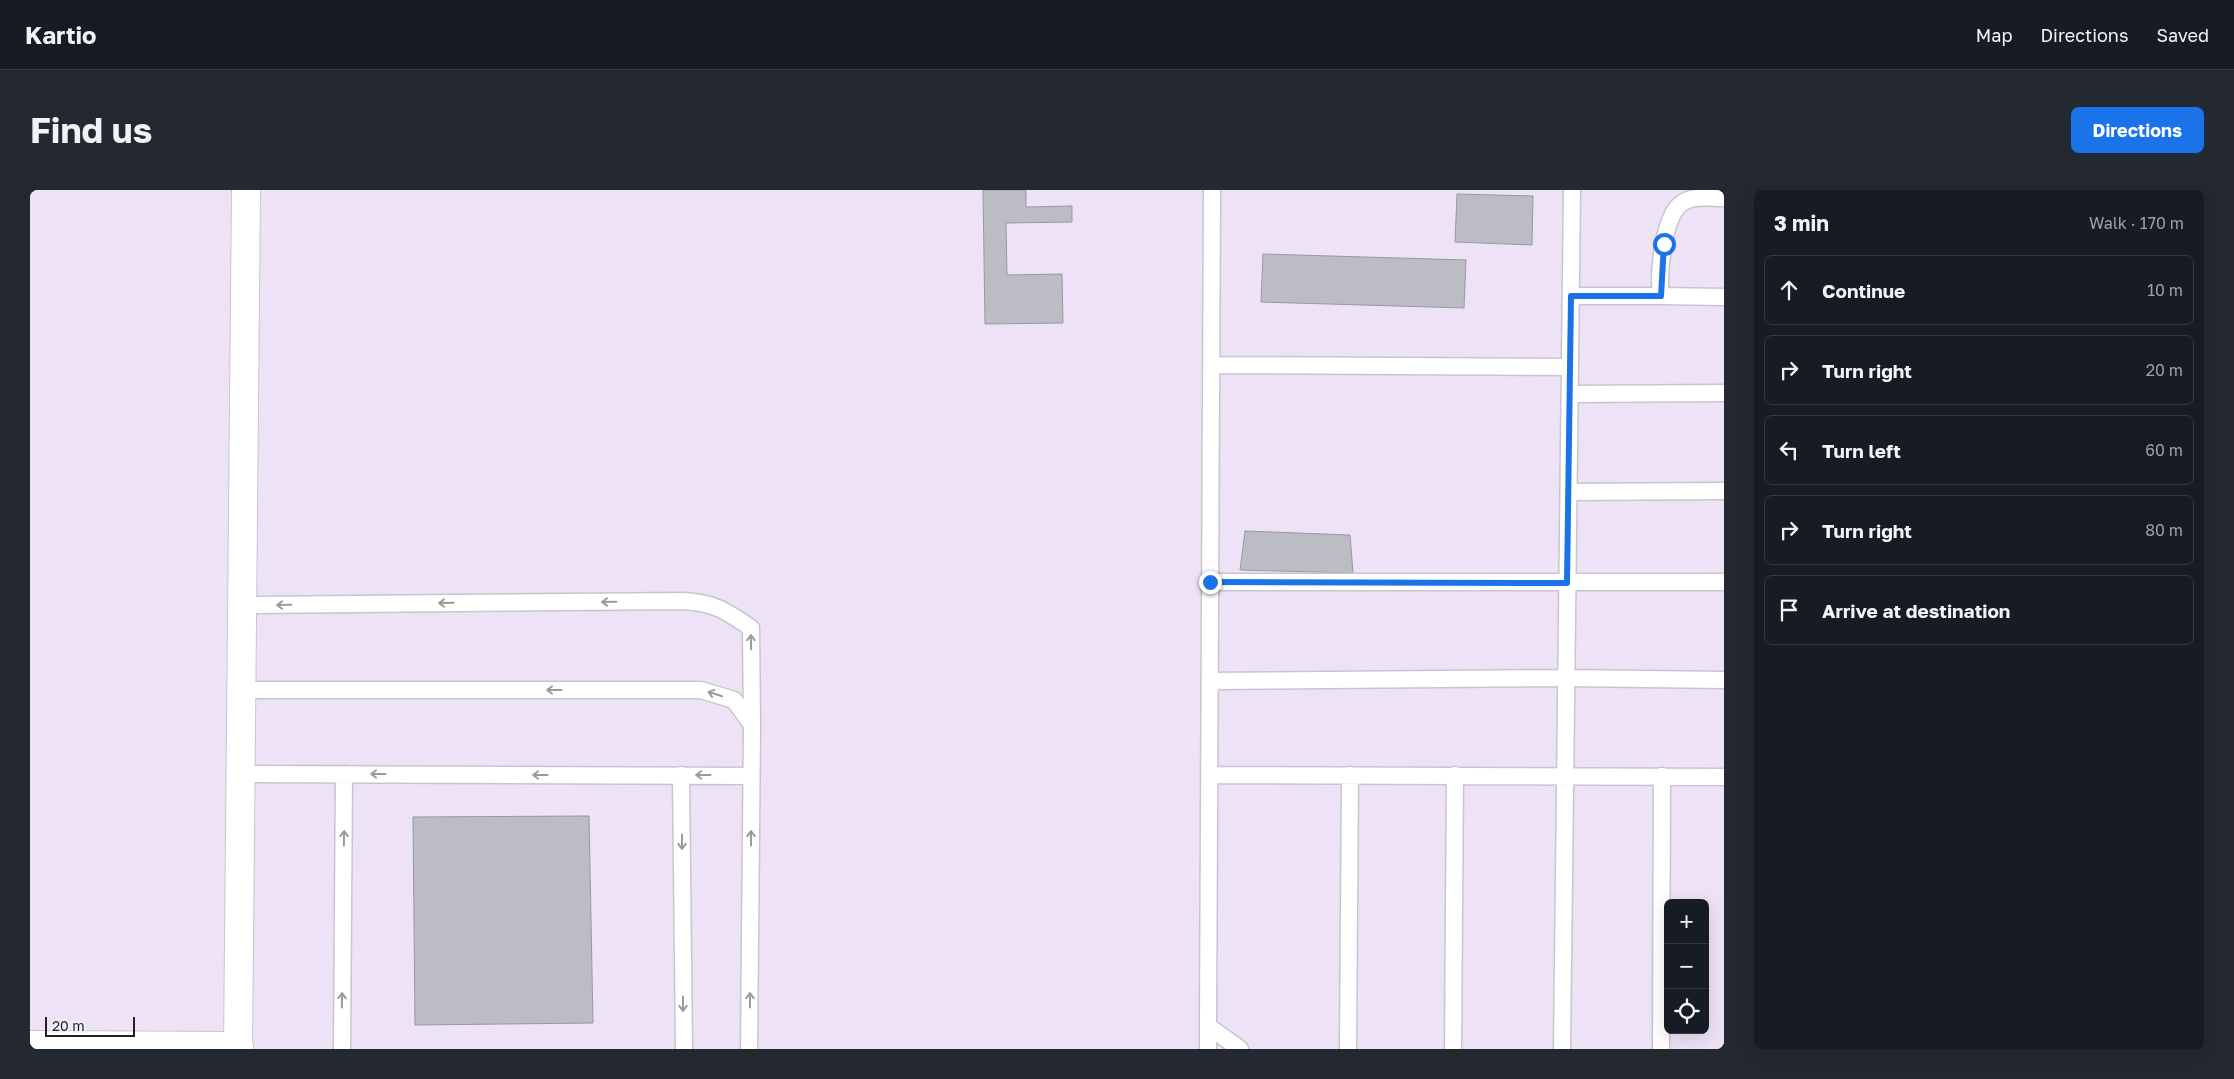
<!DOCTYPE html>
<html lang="en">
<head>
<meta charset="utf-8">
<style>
  body { margin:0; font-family:"Golos Text",sans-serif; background:#242831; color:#f1f3f6 }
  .controls { position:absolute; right:15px; bottom:15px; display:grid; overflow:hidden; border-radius:8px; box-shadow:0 5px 20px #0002 }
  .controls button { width:45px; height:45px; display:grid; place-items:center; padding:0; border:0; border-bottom:1px solid #363941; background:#171b24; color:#f1f3f6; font:25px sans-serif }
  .scale { position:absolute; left:15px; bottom:12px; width:90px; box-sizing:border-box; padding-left:5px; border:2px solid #212124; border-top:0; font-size:14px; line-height:18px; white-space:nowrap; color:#212124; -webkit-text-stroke:4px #f0f0f8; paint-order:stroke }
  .stop { position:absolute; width:15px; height:15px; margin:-11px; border:4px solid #1a73e8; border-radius:50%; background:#fff }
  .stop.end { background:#1a73e8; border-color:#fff; box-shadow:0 1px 5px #0008 }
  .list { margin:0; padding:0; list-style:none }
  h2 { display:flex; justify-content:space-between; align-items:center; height:65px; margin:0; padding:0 20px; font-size:21px }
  h2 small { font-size:16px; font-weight:400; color:#9ea1a6 }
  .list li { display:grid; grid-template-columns:32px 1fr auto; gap:15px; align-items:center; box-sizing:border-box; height:70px; margin:0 10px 10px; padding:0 10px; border:1px solid #363941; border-radius:8px }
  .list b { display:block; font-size:19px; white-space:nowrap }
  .list em { font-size:16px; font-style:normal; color:#9ea1a6 }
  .icon { flex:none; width:28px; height:28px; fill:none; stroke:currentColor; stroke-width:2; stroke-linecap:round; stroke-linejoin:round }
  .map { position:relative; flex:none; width:1694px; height:859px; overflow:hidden; border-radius:8px }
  header { display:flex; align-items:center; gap:30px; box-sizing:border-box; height:70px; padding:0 25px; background:#171b24; border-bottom:1px solid #363941 }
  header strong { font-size:24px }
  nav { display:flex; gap:28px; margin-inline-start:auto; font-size:18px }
  .intro { display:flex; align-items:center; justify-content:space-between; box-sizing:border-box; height:120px; padding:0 30px }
  h1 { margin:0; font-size:35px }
  .button { padding:12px 22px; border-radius:8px; background:#1a73e8; color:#fff; font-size:18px; font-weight:700 }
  main { display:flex; gap:30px; padding:0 30px }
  aside { flex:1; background:#171b24; border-radius:8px; box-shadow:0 5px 20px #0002 }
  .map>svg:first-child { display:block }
  .industrial { fill:#ede2f6; fill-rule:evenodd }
  .building { fill:#bcbdc4; stroke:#98989f }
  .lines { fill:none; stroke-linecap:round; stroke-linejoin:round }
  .service-casing { stroke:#c6c7ce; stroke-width:19 }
  .minor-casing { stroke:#c6c7ce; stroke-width:30 }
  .service { stroke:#fff; stroke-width:16 }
  .minor { stroke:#fff; stroke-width:28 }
  .oneway { stroke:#9b9b9c }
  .route { stroke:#1a73e8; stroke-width:6 }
</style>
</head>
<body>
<header>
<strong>Kartio</strong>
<nav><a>Map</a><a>Directions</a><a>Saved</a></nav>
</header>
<div class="intro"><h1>Find us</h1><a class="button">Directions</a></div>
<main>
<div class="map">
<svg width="1694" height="859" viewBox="0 0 1694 859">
  <rect width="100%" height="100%" fill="#f0f0f8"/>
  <!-- industrial -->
  <path class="industrial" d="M0 0H1694V859H0ZM1638 713H1675V840H1638Z"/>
  <!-- building -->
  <path class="building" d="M953 0H996V17L1042 16V32L976 33 977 85 1032 84 1033 133 955 134Z
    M1427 4 1503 6 1502 55 1425 52Z
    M1233 64 1436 70 1434 118 1231 112Z
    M1215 341 1320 345 1323 383 1210 380Z
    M559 626 563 833 385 835 383 627Z"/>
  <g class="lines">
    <!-- service casing -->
    <g class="service-casing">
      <path id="service" d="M1182 0 1178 836 1210 859
        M1541 106H1631C1628 84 1633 26 1652 13 1664 5 1680 8 1694 8
        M1631 106 1694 107
        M1182 175 1540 177
        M1540 204 1694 203
        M1539 302 1694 301
        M1180 392H1694
        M212 415 654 411C685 413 696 421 721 438L722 535
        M1180 491 1536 488 1694 490
        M212 500H671L704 510 722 535 719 859
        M211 584 721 586
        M651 585 654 859
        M1179 585 1694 587
        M312 859 314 584
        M1178 859V836
        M1318 859 1320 585
        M1423 859 1425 585
        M1532 859 1542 0
        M1631 859 1632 586"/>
    </g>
    <!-- minor casing -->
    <g class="minor-casing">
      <path id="minor" d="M0 855 209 856
        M208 859 216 0"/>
    </g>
    <!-- service -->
    <use href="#service" class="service"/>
    <!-- minor -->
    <use href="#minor" class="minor"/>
  </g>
  <!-- one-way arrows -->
  <defs><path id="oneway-shaft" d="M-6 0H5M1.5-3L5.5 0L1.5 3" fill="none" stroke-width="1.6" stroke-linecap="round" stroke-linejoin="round" transform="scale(1.25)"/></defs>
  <g class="oneway">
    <use href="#oneway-shaft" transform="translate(579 412) rotate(179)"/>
    <use href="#oneway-shaft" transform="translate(416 413) rotate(179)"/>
    <use href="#oneway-shaft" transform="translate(254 415) rotate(179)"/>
    <use href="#oneway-shaft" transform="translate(721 452) rotate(-91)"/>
    <use href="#oneway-shaft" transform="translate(524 500) rotate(180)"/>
    <use href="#oneway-shaft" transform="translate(685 504) rotate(-162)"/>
    <use href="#oneway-shaft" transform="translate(348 584) rotate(-180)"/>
    <use href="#oneway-shaft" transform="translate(510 585) rotate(-180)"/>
    <use href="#oneway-shaft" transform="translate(673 585) rotate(-180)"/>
    <use href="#oneway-shaft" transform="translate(314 648) rotate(-89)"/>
    <use href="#oneway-shaft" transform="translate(721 648) rotate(-90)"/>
    <use href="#oneway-shaft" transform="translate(652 652) rotate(90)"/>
    <use href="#oneway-shaft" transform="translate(312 810) rotate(-89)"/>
    <use href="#oneway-shaft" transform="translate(720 810) rotate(-90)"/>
    <use href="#oneway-shaft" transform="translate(653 814) rotate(90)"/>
  </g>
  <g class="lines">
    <!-- route -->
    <path class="route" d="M1180 392 1537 393 1541 106H1631L1634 54"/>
  </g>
</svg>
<div class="controls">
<button>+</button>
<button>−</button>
<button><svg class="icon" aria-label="locate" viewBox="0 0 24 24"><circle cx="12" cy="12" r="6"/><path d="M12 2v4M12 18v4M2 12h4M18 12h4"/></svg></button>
</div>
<div class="scale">20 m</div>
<div class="stop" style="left:1634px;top:54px"></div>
<div class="stop end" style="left:1180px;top:392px"></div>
</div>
<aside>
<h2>3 min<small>Walk · 170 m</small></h2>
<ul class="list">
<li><svg class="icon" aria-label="ahead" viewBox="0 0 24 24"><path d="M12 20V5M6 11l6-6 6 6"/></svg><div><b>Continue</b></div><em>10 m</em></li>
<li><svg class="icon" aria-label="right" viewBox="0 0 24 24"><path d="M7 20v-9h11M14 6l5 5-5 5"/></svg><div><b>Turn right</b></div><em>20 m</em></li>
<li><svg class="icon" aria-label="left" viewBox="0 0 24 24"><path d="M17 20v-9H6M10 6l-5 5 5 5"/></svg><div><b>Turn left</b></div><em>60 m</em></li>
<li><svg class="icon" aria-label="right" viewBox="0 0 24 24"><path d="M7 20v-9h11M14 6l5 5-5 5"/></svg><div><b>Turn right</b></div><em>80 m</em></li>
<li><svg class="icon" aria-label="arrive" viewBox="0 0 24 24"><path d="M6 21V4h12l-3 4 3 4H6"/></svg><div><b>Arrive at destination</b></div></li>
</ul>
</aside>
</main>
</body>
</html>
